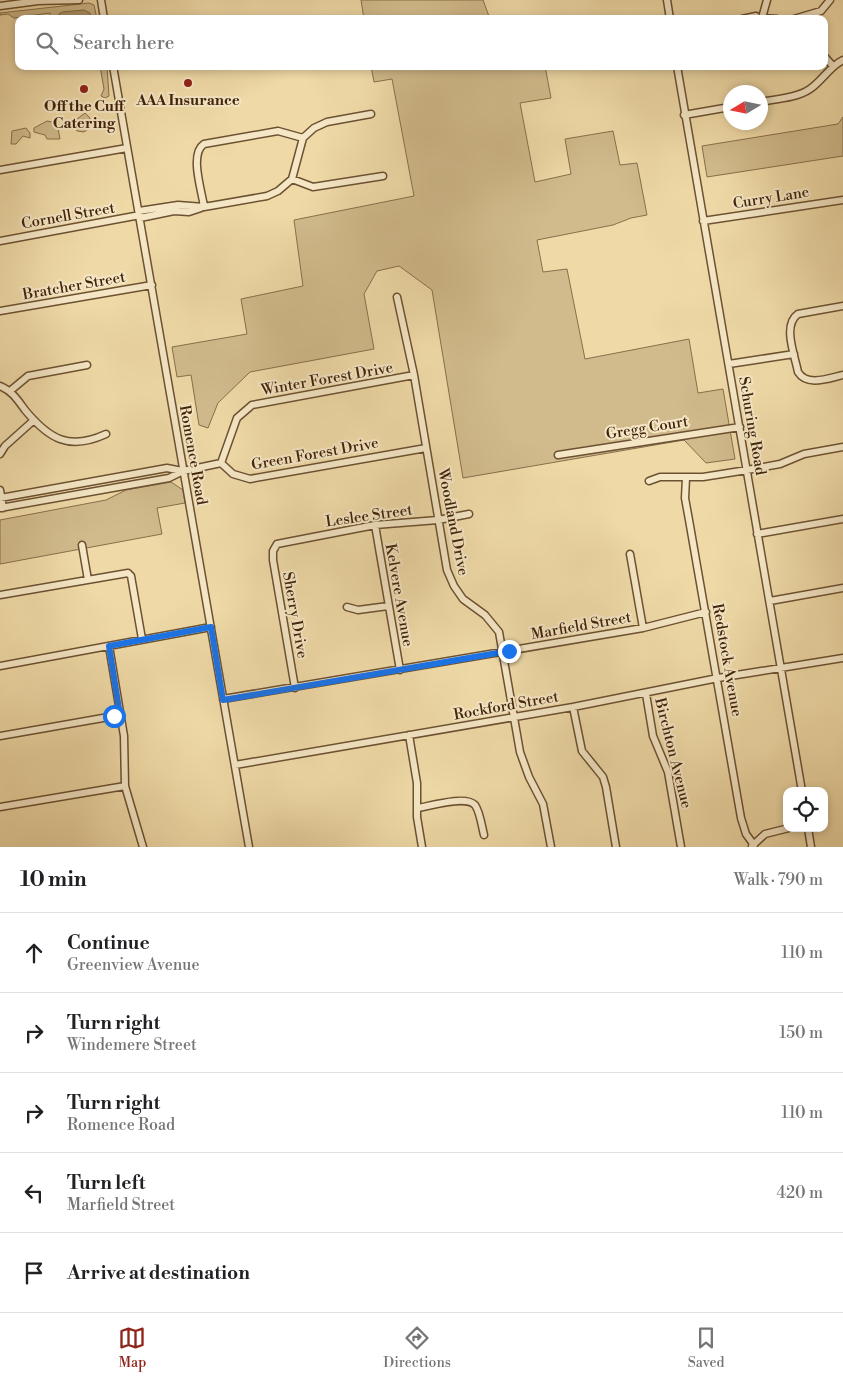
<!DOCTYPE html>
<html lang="en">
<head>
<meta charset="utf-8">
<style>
  body { margin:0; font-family:"Libre Bodoni",serif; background:#f6f6f6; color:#202124 }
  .controls { position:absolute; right:15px; bottom:15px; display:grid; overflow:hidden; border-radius:10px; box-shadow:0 2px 8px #0003 }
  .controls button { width:45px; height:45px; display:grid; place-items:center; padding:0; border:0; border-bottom:1px solid #e0e0e0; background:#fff; color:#202124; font:25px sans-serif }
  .compass { position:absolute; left:723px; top:85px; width:45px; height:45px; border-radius:50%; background:#fff; box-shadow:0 2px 8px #0003; rotate:260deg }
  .stop { position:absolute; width:15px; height:15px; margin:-11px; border:4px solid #1a73e8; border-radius:50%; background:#fff }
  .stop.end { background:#1a73e8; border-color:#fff; box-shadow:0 1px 5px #0008 }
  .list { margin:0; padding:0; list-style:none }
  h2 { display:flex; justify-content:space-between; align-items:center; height:65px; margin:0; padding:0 20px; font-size:21px }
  h2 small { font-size:16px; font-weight:400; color:#757577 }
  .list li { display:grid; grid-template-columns:32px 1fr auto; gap:15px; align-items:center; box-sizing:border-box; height:80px; padding:0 20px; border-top:1px solid #e0e0e0 }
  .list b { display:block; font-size:19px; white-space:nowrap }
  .list p { margin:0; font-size:16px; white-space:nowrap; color:#757577 }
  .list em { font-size:16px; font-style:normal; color:#757577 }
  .icon { flex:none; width:28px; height:28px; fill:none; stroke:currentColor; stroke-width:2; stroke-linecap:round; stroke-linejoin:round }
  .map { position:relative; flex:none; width:843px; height:847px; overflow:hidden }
  .search { position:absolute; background:#fff; box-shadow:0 2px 8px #0003; left:15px; right:15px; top:15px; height:55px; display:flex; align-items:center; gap:12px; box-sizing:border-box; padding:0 18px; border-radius:10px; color:#757577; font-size:19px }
  .sheet { height:465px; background:#fff }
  nav { display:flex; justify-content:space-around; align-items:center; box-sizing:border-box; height:70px; border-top:1px solid #e0e0e0; background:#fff; font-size:14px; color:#757577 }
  nav a { display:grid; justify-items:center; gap:2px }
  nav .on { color:#8f2418 }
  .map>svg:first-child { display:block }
  .green { fill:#d1bb8c; stroke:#886f4c }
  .water { fill:#b49c72; stroke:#866c49 }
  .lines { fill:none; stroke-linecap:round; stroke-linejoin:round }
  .minor-casing { stroke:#6c5132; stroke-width:9 }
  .minor { stroke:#f5e7c6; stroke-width:6 }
  .route { stroke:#1a73e8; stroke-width:6 }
  .poi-dot { fill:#8f2418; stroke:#f5e7c6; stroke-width:2 }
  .labels { text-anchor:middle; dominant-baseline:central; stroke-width:4; stroke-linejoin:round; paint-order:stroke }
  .poi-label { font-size:15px; font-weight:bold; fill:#40230b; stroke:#f5e7c6 }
  .street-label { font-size:15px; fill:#40230b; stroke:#f5e7c6 }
</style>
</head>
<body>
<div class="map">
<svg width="843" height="847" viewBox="0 0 843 847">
  <rect width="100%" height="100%" fill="#efdaa7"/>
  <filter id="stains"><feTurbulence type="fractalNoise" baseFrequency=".004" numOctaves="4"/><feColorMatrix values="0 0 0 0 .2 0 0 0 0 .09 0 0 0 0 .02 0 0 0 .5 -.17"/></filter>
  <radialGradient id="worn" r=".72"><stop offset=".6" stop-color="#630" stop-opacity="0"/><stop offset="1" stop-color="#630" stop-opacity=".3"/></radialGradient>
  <!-- green -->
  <path class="green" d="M361 0H483L490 19H364Z
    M89 3 94 5 97 19H51L50 13 14 18 8 14 0 15V13Z
    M100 66H107L109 96 105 98 101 96 104 89Z
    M371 66H545L551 98 520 103 535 182 571 174 565 139 613 131 620 165 637 163 647 215 631 218 613 225 537 240 543 272 567 269 585 359 689 339 698 393 723 389 735 459 706 463 684 440 463 478 432 290 399 266 377 271 364 294 374 349 250 372 218 403 208 428 199 425 191 375 177 377 172 347 247 334 241 299 303 286 294 220 414 196 392 79 374 82Z
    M85 113 90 118 88 129 84 132 77 131 73 127V122Z
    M843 117V156L707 177 702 146 838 124Z
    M47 121 57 123 60 139H47L45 135 34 132V128Z
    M26 128 30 133V138L23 136 16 144H11L12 131Z
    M171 482 183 490 185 503 157 508 162 534 0 564V520L106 500 126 490Z"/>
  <!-- water -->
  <path class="water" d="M84 10 90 13 91 19H59V14L62 12Z"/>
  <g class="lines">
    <!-- minor casing -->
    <g class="minor-casing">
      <path id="minor" d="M101 0 104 19
        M667 0 670 19
        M767 0 762 18 777 19
        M36 1 79 0
        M0 6 38 1
        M742 19 756 16 759 19
        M794 19 821 11 830 0
        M824 56 833 66
        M113 66 249 847
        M677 66 802 791
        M760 102C776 99 797 98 810 89 823 80 829 67 843 60
        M684 115 730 107
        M0 170 127 148
        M292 179 313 187 383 176
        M204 207C202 191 189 154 204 144L278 131 303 138
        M139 211 178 205 204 207 267 196 278 191 292 179 303 138 314 128 327 122 371 114
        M140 218 174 211 189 212 201 208
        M703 221 843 200
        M0 241 140 215
        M397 297 414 375 447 570 454 586 463 599 485 615 499 632 520 752 529 777 543 804 551 847
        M843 306 798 314C782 325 795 356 798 372 807 387 829 378 843 375
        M0 311 152 285
        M729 364 794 354
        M0 386C12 391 17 399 25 410 49 439 69 451 106 434
        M10 391 28 376 87 365
        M0 454 5 446 34 420
        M558 455 740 427
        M221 463 237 418 252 405 414 375
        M686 478 685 498 689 520 741 818 746 834 754 845
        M649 481 660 477H703L747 470 780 464 804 454 843 447
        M0 490 3 508
        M0 498 167 468 182 471
        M0 508 169 478 183 471 221 463 233 474 250 479 426 448
        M375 525 400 670
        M757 534 843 519
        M82 545 88 580
        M630 554 643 628
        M0 595 128 573 131 576 142 639
        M770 601 843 588
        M347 607 358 610 388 606
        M109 646 124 736 125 786 143 847
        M0 666 211 627
        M295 688 273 560V551L277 544 375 525 438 520 469 514
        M646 694 653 736 668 772 681 847
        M223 699 643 628 706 612
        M573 707 582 751 603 777 606 787 616 847
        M409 735 417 783V817L422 847
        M0 736 120 715
        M235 765 573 707 718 678 843 658
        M0 807 125 786
        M418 808C430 806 466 795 475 805 480 812 482 827 484 835
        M808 828 811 847
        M752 846 765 834 789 828"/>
    </g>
    <!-- minor -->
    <use href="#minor" class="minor"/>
  </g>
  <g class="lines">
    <!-- route -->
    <path class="route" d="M114 716 120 715 109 646 211 627 223 700 509 651"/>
  </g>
  <!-- markers -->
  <g class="poi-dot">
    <circle cx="188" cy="83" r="5"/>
    <circle cx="84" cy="89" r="5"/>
  </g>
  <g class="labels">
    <!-- poi labels -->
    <g class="poi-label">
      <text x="188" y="100">AAA Insurance</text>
      <text x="84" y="106">Off the Cuff<tspan x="84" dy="17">Catering</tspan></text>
    </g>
    <!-- street labels -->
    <g class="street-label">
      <text transform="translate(771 198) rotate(-9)">Curry Lane</text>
      <text transform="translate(68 216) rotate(-10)">Cornell Street</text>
      <text transform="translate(74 286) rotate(-10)">Bratcher Street</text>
      <text transform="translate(327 379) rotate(-10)">Winter Forest Drive</text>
      <text transform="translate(752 426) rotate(80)">Schuring Road</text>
      <text transform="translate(647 428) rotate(-9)">Gregg Court</text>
      <text transform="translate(315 454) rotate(-10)">Green Forest Drive</text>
      <text transform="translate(193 455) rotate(80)">Romence Road</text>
      <text transform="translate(369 516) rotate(-8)">Leslee Street</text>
      <text transform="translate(453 522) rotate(79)">Woodland Drive</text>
      <text transform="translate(399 595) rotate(80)">Kelvere Avenue</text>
      <text transform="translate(295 615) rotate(80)">Sherry Drive</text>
      <text transform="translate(581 626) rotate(-10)">Marfield Street</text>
      <text transform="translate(727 660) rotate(80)">Redstock Avenue</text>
      <text transform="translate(506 706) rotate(-10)">Rockford Street</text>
      <text transform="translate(673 753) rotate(76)">Birchton Avenue</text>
    </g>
  </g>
  <rect width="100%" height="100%" filter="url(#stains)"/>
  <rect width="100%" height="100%" fill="url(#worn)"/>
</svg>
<div class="controls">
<button><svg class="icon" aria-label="locate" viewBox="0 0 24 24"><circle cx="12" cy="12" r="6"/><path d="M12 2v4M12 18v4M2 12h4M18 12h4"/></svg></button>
</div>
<svg class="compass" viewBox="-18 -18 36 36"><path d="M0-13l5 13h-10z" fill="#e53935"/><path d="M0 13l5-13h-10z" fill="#757577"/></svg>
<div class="stop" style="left:114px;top:716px"></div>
<div class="stop end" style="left:509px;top:651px"></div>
<div class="search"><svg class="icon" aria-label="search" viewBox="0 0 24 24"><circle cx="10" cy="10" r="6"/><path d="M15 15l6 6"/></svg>Search here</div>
</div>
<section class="sheet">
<h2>10 min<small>Walk · 790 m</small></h2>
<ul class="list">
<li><svg class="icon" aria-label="ahead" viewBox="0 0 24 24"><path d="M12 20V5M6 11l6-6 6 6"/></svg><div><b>Continue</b><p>Greenview Avenue</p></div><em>110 m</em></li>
<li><svg class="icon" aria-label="right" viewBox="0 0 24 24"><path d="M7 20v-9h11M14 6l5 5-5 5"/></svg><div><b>Turn right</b><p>Windemere Street</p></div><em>150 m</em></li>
<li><svg class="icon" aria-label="right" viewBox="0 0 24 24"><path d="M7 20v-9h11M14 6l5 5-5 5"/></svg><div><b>Turn right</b><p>Romence Road</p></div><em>110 m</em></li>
<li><svg class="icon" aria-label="left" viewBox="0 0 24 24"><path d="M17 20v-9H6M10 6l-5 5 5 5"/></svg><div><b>Turn left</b><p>Marfield Street</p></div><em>420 m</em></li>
<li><svg class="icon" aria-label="arrive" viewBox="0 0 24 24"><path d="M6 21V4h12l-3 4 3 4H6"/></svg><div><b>Arrive at destination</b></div></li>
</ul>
</section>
<nav>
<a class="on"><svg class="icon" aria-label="map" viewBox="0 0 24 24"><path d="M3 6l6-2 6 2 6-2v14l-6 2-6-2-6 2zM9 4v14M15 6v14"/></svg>Map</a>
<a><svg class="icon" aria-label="directions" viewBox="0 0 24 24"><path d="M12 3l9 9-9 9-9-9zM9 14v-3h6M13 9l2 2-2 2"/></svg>Directions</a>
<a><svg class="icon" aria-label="saved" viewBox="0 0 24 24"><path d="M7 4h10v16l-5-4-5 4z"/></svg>Saved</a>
</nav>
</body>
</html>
